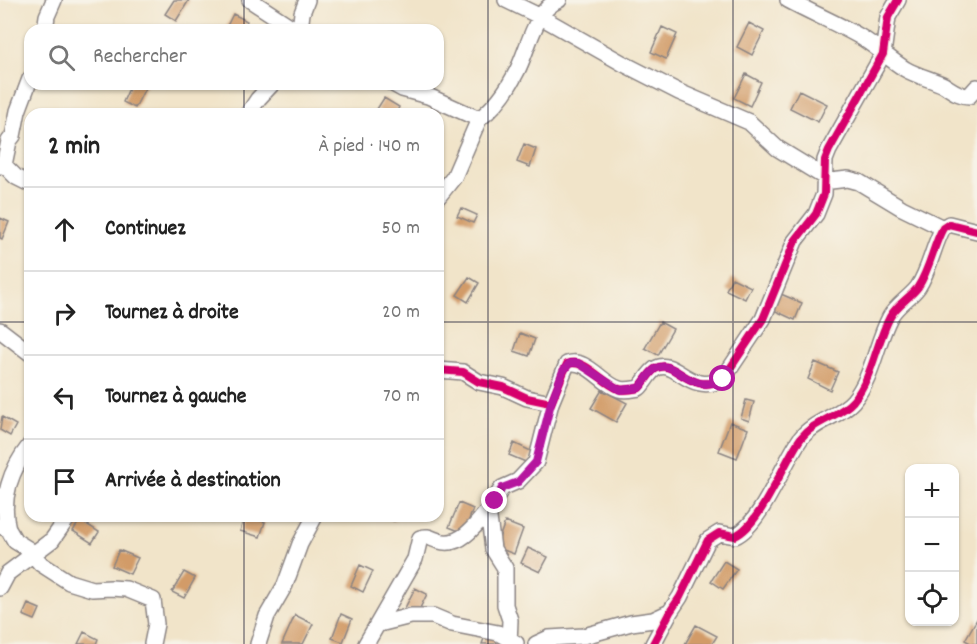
<!DOCTYPE html>
<html lang="fr">
<head>
<meta charset="utf-8">
<style>
  body { margin:0; font-family:Dekko,sans-serif; background:#f2f2f2; color:#222 }
  .controls { position:absolute; right:18px; bottom:18px; display:grid; overflow:hidden; border-radius:12px; box-shadow:0 2px 4px #0004 }
  .controls button { width:54px; height:54px; display:grid; place-items:center; padding:0; border:0; border-bottom:2px solid #e0e0e0; background:#fff; color:#222; font:30px sans-serif }
  .stop { position:absolute; width:18px; height:18px; margin:-14px; border:4px solid #b5179e; border-radius:50%; background:#fff }
  .stop.end { background:#b5179e; border-color:#fff; box-shadow:0 2px 6px #0008 }
  .list { margin:0; padding:0; list-style:none }
  h2 { display:flex; justify-content:space-between; align-items:center; height:78px; margin:0; padding:0 24px; font-size:26px }
  h2 small { font-size:20px; font-weight:400; color:#767676 }
  .list li { display:grid; grid-template-columns:39px 1fr auto; gap:18px; align-items:center; box-sizing:border-box; height:84px; padding:0 24px; border-top:2px solid #e0e0e0 }
  .list b { display:block; font-size:22px; white-space:nowrap }
  .list em { font-size:20px; font-style:normal; color:#767676 }
  .icon { flex:none; width:33px; height:33px; fill:none; stroke:currentColor; stroke-width:2; stroke-linecap:round; stroke-linejoin:round }
  .map { position:relative; flex:none; width:977px; height:644px; overflow:hidden }
  .search { position:absolute; background:#fff; box-shadow:0 2px 4px #0004; left:24px; top:24px; width:420px; height:66px; display:flex; align-items:center; gap:15px; box-sizing:border-box; padding:0 21px; border-radius:18px; color:#767676; font-size:22px }
  .panel { position:absolute; background:#fff; box-shadow:0 2px 4px #0004; left:24px; top:108px; width:420px; height:414px; border-radius:18px }
  .map>svg:first-child { display:block }
  .building { fill:#d29b68 }
  .lines { fill:none; stroke-linecap:round; stroke-linejoin:round }
  .minor-casing { stroke:#8a8382; stroke-width:18 }
  .minor { stroke:#fff; stroke-width:15 }
  .cycleway-casing { stroke:#f7f3e8; stroke-width:11 }
  .cycleway { stroke:#d6006c; stroke-width:8 }
  .route { stroke:#b5179e; stroke-width:8 }
  .grid { fill:none; stroke:#22223b; stroke-width:1.5; stroke-opacity:0.55 }
</style>
</head>
<body>
<div class="map">
<svg width="977" height="644" viewBox="0 0 977 644">
  <rect width="100%" height="100%" fill="#f7f3e8"/>
  <filter id="ink" filterUnits="userSpaceOnUse"><feTurbulence type="fractalNoise" baseFrequency=".0167" numOctaves="2"/><feDisplacementMap in="SourceGraphic" scale="12" xChannelSelector="R" yChannelSelector="G"/><feConvolveMatrix kernelMatrix="1 2 1 2 8 2 1 2 1" color-interpolation-filters="sRGB"/></filter>
  <filter id="wash" filterUnits="userSpaceOnUse"><feTurbulence type="fractalNoise" baseFrequency=".008" numOctaves="4" result="noise"/><feDisplacementMap in="SourceGraphic" scale="24" xChannelSelector="R" yChannelSelector="G"/><feGaussianBlur stdDeviation="1.35" result="paint"/><feColorMatrix in="noise" values="0 0 0 0 0 0 0 0 0 0 0 0 0 0 0 0 0 1.4 0 .05"/><feComposite in="paint" operator="in"/></filter>
  <g filter="url(#wash)">
    <rect width="100%" height="100%" fill="#f1e4c9"/>
    <g id="blocks">
      <!-- building -->
      <path class="building" d="M174 0H189L176 21 165 14Z
        M233 14 247 21 243 30H225Z
        M749 23 764 31 752 55 737 47Z
        M662 27 677 34 666 59 651 52Z
        M746 74 761 82 750 106 734 98Z
        M131 84H147L135 108 123 102Z
        M799 90 827 104 818 122 790 108Z
        M384 98 399 107 396 114H385L377 109Z
        M524 144 536 149 530 167 517 162Z
        M461 208 477 215 473 223 457 216Z
        M0 218 9 222 2 239 0 238Z
        M469 277 479 283 468 302 457 295Z
        M732 278 751 287 745 299 726 290Z
        M776 292 802 303 795 320 769 308Z
        M660 322 673 329 658 355 645 348Z
        M520 333 535 339 529 356 514 351Z
        M815 362 838 372 830 390 808 379Z
        M602 390 627 403 616 422 591 408Z
        M746 400 754 402 749 421 741 418Z
        M2 417 16 425 10 436 0 430Z
        M730 422 748 429 737 458 719 451Z
        M514 443 533 452 528 463 509 455Z
        M459 503 473 509 464 533 449 527Z
        M245 516 265 522 260 537 240 531Z
        M382 516H396L394 521Z
        M80 520 99 532 92 543 73 531Z
        M505 522 523 529 514 554 496 547Z
        M528 548 548 557 540 572 521 563Z
        M119 550 138 558 130 574 112 566Z
        M724 561 737 569 723 589 711 581Z
        M360 565 373 571 363 592 351 586Z
        M184 572 195 578 184 598 172 592Z
        M415 588 427 594 417 614 405 608Z
        M28 604 40 609 35 620 23 615Z
        M341 614 352 619 343 642 332 638Z
        M295 615 313 624 303 644H282Z
        M977 619V644H972L965 640Z
        M696 625 717 636 712 644H685Z
        M84 632 98 639 96 644H78Z
        M486 633 499 637 496 644H482Z"/>
    </g>
  </g>
  <g filter="url(#ink)">
    <use href="#blocks" fill-opacity="0" stroke="#8a8382" stroke-width="1.5"/>
    <g class="lines">
      <!-- minor casing -->
      <g class="minor-casing">
        <path id="minor" d="M250 0 296 30
          M506 0 541 17 622 63 679 92 749 122 777 148 831 181 848 179 859 182 902 208 943 228
          M788 0C812 13 836 23 859 36 876 46 889 59 905 69 917 76 931 79 944 85 952 90 959 96 969 96L977 87
          M45 30 47 16 54 0
          M300 30 302 13 307 0
          M393 84 402 89 428 96 479 119C495 107 508 89 517 71 528 50 535 9 559 0
          M248 114 258 99 272 84
          M4 165 16 177 30 184
          M0 166 4 165 9 141 13 136 18 111 30 79
          M438 197 454 177 479 119
          M0 330 30 353
          M438 370 463 372 479 382 503 387 527 398 551 403 567 364C586 357 602 384 619 389 626 391 633 389 639 388 645 382 649 373 655 369 675 356 689 397 723 379L763 319 795 241 816 214 824 194 825 160 829 150 883 54 888 17 898 0
          M0 526 8 529 15 541 28 549 41 564 69 582 92 589 111 588 126 589 153 600 156 624 152 644
          M8 529C0 499 11 469 30 445
          M0 588 8 573 52 540 69 516
          M379 624 411 616H433L452 624 498 633 516 643
          M258 644 267 616 285 585 300 544 315 516
          M366 644 415 559 420 538C429 535 431 539 439 541 460 548 477 524 488 510
          M509 644 510 620 505 605V568L493 549 488 510 502 488 518 481 536 462 551 403
          M536 644 549 638 584 636 631 623 653 620 670 612
          M653 644 670 612 680 597 708 540 719 533 735 536C761 525 784 461 801 438 814 421 839 417 853 401 873 377 876 343 890 317 897 304 910 298 918 287 930 269 933 246 943 228L949 224 977 231"/>
      </g>
      <!-- minor -->
      <use href="#minor" class="minor"/>
      <!-- cycleway casing -->
      <g class="cycleway-casing">
        <path id="cycleway" d="M438 370 463 372 479 382 503 387 527 398 551 403 567 364C586 357 602 384 619 389 626 391 633 389 639 388 645 382 649 373 655 369 675 356 689 397 723 379L763 319 795 241 816 214 824 194 825 160 829 150 883 54 888 17 898 0
          M653 644 670 612 680 597 708 540 719 533 735 536C761 525 784 461 801 438 814 421 839 417 853 401 873 377 876 343 890 317 897 304 910 298 918 287 930 269 933 246 943 228L949 224 977 231"/>
      </g>
      <!-- cycleway -->
      <use href="#cycleway" class="cycleway"/>
    </g>
  </g>
  <g class="lines" filter="url(#ink)">
    <!-- route -->
    <path class="route" d="M495 501 502 488 518 482 536 462 551 403 563 371 570 363H578L620 390 639 388C645 382 648 374 655 369 675 356 689 397 723 379"/>
  </g>
  <!-- grid -->
  <path class="grid" d="M244 0V30M488 0V644M733 0V644M244 84V114M0 322H30M438 322H977M244 516V644"/>
</svg>
<div class="controls">
<button>+</button>
<button>−</button>
<button><svg class="icon" aria-label="locate" viewBox="0 0 24 24"><circle cx="12" cy="12" r="6"/><path d="M12 2v4M12 18v4M2 12h4M18 12h4"/></svg></button>
</div>
<div class="stop" style="left:723px;top:379px"></div>
<div class="stop end" style="left:495px;top:501px"></div>
<div class="search"><svg class="icon" aria-label="search" viewBox="0 0 24 24"><circle cx="10" cy="10" r="6"/><path d="M15 15l6 6"/></svg>Rechercher</div>
<section class="panel">
<h2>2 min<small>À pied · 140 m</small></h2>
<ul class="list">
<li><svg class="icon" aria-label="ahead" viewBox="0 0 24 24"><path d="M12 20V5M6 11l6-6 6 6"/></svg><div><b>Continuez</b></div><em>50 m</em></li>
<li><svg class="icon" aria-label="right" viewBox="0 0 24 24"><path d="M7 20v-9h11M14 6l5 5-5 5"/></svg><div><b>Tournez à droite</b></div><em>20 m</em></li>
<li><svg class="icon" aria-label="left" viewBox="0 0 24 24"><path d="M17 20v-9H6M10 6l-5 5 5 5"/></svg><div><b>Tournez à gauche</b></div><em>70 m</em></li>
<li><svg class="icon" aria-label="arrive" viewBox="0 0 24 24"><path d="M6 21V4h12l-3 4 3 4H6"/></svg><div><b>Arrivée à destination</b></div></li>
</ul>
</section>
</div>
</body>
</html>
